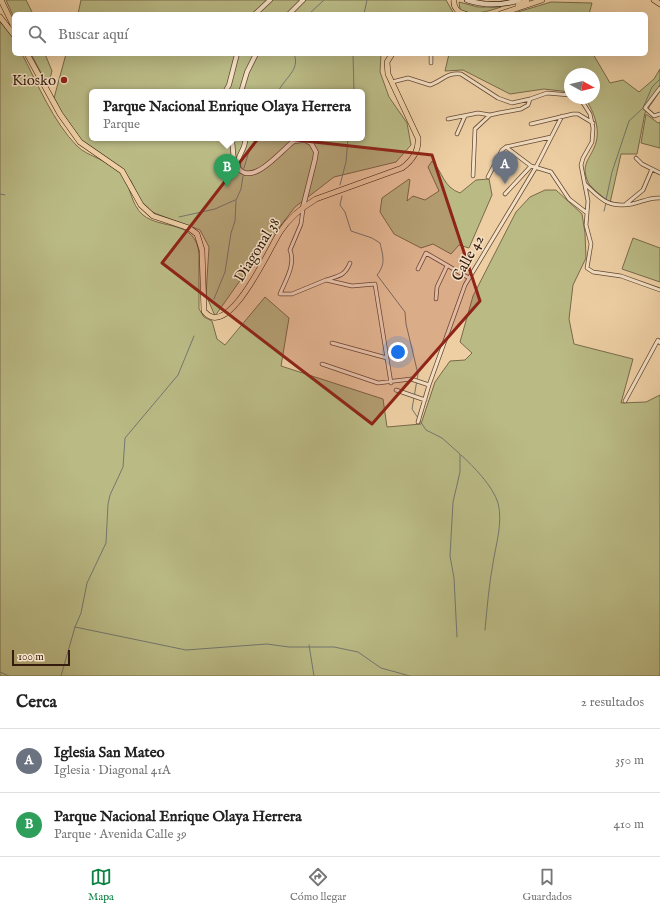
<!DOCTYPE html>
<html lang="es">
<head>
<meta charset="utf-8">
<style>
  body { margin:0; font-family:"IM FELL English",serif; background:#f2f2f2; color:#222 }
  .compass { position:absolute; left:564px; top:68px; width:36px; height:36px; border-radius:50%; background:#fff; box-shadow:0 4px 16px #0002; rotate:98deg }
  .scale { position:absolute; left:12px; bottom:10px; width:58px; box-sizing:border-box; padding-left:4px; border:2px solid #351b0e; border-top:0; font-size:11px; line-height:14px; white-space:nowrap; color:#351b0e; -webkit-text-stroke:3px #f4e0c4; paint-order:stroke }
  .you { position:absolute; left:398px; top:352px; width:14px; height:14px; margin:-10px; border:3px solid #fff; border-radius:50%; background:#1a73e8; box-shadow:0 0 0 6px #1a73e833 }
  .badge { display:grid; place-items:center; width:26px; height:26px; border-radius:50%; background:#0b8043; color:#fff; font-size:13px; font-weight:700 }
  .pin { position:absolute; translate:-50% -33px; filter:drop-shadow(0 1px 2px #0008) }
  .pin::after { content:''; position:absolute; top:21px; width:14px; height:12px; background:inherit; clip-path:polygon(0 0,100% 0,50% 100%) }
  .popup { position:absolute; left:89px; top:89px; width:276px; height:52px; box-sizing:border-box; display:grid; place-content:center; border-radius:6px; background:#fff; filter:drop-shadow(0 1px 3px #0005); font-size:13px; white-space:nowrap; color:#767676 }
  .popup b { font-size:15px; color:#222 }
  .popup::after { content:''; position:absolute; left:50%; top:100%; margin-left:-8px; border:8px solid transparent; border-top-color:#fff }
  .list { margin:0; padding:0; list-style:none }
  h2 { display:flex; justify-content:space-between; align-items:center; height:52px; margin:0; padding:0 16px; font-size:17px }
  h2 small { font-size:13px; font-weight:400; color:#767676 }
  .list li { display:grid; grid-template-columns:26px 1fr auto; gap:12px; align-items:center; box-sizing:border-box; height:64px; padding:0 16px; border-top:1px solid #e0e0e0 }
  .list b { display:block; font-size:15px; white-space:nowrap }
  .list p { margin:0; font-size:13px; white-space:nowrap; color:#767676 }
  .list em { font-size:13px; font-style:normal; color:#767676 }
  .icon { flex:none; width:22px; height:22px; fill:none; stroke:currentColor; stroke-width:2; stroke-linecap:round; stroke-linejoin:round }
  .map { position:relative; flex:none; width:660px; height:676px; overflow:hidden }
  .search { position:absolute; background:#fff; box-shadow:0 4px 16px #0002; left:12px; right:12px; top:12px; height:44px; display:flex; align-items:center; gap:10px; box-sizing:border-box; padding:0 14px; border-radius:6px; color:#767676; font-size:15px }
  .sheet { height:180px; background:#fff }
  nav { display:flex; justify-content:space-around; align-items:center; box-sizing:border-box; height:56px; border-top:1px solid #e0e0e0; background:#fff; font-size:11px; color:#767676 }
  nav a { display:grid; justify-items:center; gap:2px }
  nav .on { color:#0b8043 }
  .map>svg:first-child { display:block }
  .green { fill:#baba85; stroke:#786a4a; fill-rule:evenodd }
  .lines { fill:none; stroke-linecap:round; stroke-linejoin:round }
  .stream { stroke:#73776f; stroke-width:1 }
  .minor-casing { stroke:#634834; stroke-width:4.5 }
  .tertiary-casing { stroke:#634834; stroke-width:5.5 }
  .secondary-casing { stroke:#351b0e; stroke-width:6 }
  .primary-casing { stroke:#351b0e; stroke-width:6 }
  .minor { stroke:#f4e0c4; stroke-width:3 }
  .tertiary { stroke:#f4e0c4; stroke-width:4 }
  .secondary { stroke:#f4e0c4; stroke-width:4.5 }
  .primary { stroke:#eecfa4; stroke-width:5 }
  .marked { fill:#8f2418; fill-opacity:0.2; stroke:#8f2418; stroke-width:3; stroke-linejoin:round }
  .poi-dot { fill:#8f2418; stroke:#f4e0c4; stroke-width:1.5 }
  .labels { text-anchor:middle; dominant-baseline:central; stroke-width:3; stroke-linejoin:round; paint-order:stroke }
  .poi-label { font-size:15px; fill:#351b0e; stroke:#f4e0c4; text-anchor:end }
  .street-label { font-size:15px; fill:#351b0e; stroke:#f4e0c4 }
</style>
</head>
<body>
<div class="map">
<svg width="660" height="676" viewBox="0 0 660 676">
  <rect width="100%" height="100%" fill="#eecfa4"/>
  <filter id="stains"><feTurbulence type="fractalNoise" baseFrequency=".005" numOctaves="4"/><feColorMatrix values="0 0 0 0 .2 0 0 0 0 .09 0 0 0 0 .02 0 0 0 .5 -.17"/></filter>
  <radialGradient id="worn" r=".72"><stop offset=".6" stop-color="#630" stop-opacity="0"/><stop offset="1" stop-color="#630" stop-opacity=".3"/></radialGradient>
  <!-- green -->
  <path class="green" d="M6 0H26L33 14H14V18Z
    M81 0H446L454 14H78Z
    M459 2 478 7H501C489 11 471 17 460 9Z
    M551 2 592 3 589 14H511Z
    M0 20 14 38V54H22C37 83 54 123 77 146 88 157 109 160 121 173 131 185 130 204 143 215 161 230 196 219 199 254V309L204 317 212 321 217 339 225 345 265 297 289 318 281 366 383 399 387 427 421 424 435 382 450 361 465 360 472 353 460 342 473 296 516 212 530 197 545 190H556L582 214 585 233 586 258 573 285 569 319 574 344 633 359 621 403 646 402 660 395V676H0Z
    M31 54H45L52 71 48 86Z
    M66 54H381L380 72 389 97 407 123 411 145 396 162 334 177 295 207 261 251 215 316 206 295 209 247 200 230 149 211 141 202 131 181 122 170 82 143 68 125 54 98ZM92 92H362V138H92Z
    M449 54H593L610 83 623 80 639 92 654 79 660 69V91L645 113 637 154H621L610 203C604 197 591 189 588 182 581 166 588 161 594 148 602 131 594 112 585 98H594V74H570V92L544 89 510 94 463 70 445 71Z
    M646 114 658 123 660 122V148L641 143Z
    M432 161C443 172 443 187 460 193L476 180 489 179 492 195 469 248 459 245 451 254 433 244 421 248 394 234 380 212 382 198 409 179 410 180 407 201 413 196 425 200 439 191 428 167Z
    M633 238 660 248V282L622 269Z"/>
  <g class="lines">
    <!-- stream -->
    <path class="stream" d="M309 14 324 0
      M364 14 367 0
      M353 54 354 92
      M278 92C284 78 301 70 294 54
      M244 168 249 151 257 138
      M340 185 346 162 348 138
      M0 194 5 195
      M342 196 340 205 345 212 351 231 372 238 380 243C383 256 386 264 377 275L405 312 406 324 418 374 412 409 418 418
      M606 200 612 172 629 121 643 108 652 87 660 79
      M604 211 606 203
      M179 217 215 209 235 200
      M214 299 225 272 231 233 235 221 236 200 241 189 243 176
      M420 421 426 430 442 438 460 454V472L453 502 450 556 454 578 457 637
      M461 455C473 466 493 486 498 503 503 522 496 544 493 563 489 585 487 608 485 630
      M75 627 186 650 267 644 289 647H334L358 652 381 668 410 676
      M309 645 314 676
      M0 672 9 676
      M61 676 75 627 81 613 87 583 106 543 108 504 110 495 123 467 125 438 178 375 194 336"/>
    <!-- minor casing -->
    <g class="minor-casing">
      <path id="minor" d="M431 63V54
        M392 82 408 78 430 85C442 81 447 72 461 74L498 98 512 103 530 99 547 93 570 95
        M660 88 645 108 654 116 660 114
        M580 98 590 114 593 128 592 142 583 158 581 165 588 201 586 225 591 244 587 268 593 272 621 276 660 290
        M448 119 478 113 490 115 499 113 521 109 528 105 530 99
        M531 124 573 114H578L593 123
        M457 134 465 116
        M506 147 531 166 551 172 569 199 587 213
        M636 158 642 164 660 173
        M473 176 475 129 490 115
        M488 177 502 150 506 147 551 137
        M585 184C601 199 607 208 632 204 642 202 650 197 660 198
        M505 194 531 166
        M626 204 643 190 652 169
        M303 209 301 224 290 250C296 265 285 281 280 294H292L326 280 352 286 375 284 391 383
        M418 269 426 253 469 278
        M326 280C338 276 345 276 350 263
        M436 299 437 287 447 266
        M332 343 387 358
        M322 364 378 383 411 379 429 385
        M396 390 425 400
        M625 401 658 340 660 343
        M418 422 429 385 465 285 536 167 562 116"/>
    </g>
    <!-- tertiary casing -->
    <g class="tertiary-casing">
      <path id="tertiary" d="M255 14 270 0
        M289 14 303 0
        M225 92 229 85 237 54
        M241 92 247 72 256 54
        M231 138C234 146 232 155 235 162 248 194 282 149 294 141L305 140 311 143 316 152 315 159 303 207
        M238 166C236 155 247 149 245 138"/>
    </g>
    <!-- secondary casing -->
    <g class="secondary-casing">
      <path id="secondary" d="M467 0C485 6 501 6 519 0"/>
    </g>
    <!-- primary casing -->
    <g class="primary-casing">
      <path id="primary" d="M1 0 14 27
        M454 0C453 7 458 13 465 14
        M654 0 660 4
        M518 5 527 0
        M500 14 542 0
        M0 17 14 35
        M27 54 60 114 80 142 122 171 141 205 153 216 189 228 197 234 202 250 204 311C228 343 271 245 280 232 289 218 301 208 316 199L402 168C413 160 419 151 418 138L388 74 387 62 392 54"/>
    </g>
    <!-- minor -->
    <use href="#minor" class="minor"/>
    <!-- tertiary -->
    <use href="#tertiary" class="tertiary"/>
    <!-- secondary -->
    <use href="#secondary" class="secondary"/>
    <!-- primary -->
    <use href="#primary" class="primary"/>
  </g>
  <!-- marked area -->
  <path class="marked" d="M260 136 432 155 480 301 372 424 162 263Z"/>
  <!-- markers -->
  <circle class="poi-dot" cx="64" cy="80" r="4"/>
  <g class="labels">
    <!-- poi labels -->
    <g class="poi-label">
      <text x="56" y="80">Kiosko</text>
    </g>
    <!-- street labels -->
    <g class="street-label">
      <text transform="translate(257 250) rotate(-58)">Diagonal 38</text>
      <text transform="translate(468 258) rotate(-61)">Calle 42</text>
    </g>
  </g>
  <rect width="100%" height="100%" filter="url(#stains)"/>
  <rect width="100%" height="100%" fill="url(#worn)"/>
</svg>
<svg class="compass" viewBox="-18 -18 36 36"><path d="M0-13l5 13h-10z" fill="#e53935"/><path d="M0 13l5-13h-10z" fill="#767676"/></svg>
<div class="scale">100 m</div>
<div class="you"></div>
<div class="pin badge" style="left:505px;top:184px;background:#6b7280">A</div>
<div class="pin badge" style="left:227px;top:187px;background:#2e9e5b">B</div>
<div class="popup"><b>Parque Nacional Enrique Olaya Herrera</b>Parque</div>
<div class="search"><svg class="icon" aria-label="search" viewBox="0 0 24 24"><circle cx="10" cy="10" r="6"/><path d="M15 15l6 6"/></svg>Buscar aquí</div>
</div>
<section class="sheet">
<h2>Cerca<small>2 resultados</small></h2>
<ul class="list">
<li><span class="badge" style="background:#6b7280">A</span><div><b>Iglesia San Mateo</b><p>Iglesia · Diagonal 41A</p></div><em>350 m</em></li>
<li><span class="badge" style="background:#2e9e5b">B</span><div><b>Parque Nacional Enrique Olaya Herrera</b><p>Parque · Avenida Calle 39</p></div><em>410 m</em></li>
</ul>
</section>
<nav>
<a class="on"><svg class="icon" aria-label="map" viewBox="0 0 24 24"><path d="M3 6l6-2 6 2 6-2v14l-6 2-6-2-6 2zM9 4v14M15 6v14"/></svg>Mapa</a>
<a><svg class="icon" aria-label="directions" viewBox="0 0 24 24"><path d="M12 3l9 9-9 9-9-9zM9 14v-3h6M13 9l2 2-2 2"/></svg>Cómo llegar</a>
<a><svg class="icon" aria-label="saved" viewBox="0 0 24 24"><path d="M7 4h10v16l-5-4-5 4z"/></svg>Guardados</a>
</nav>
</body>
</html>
